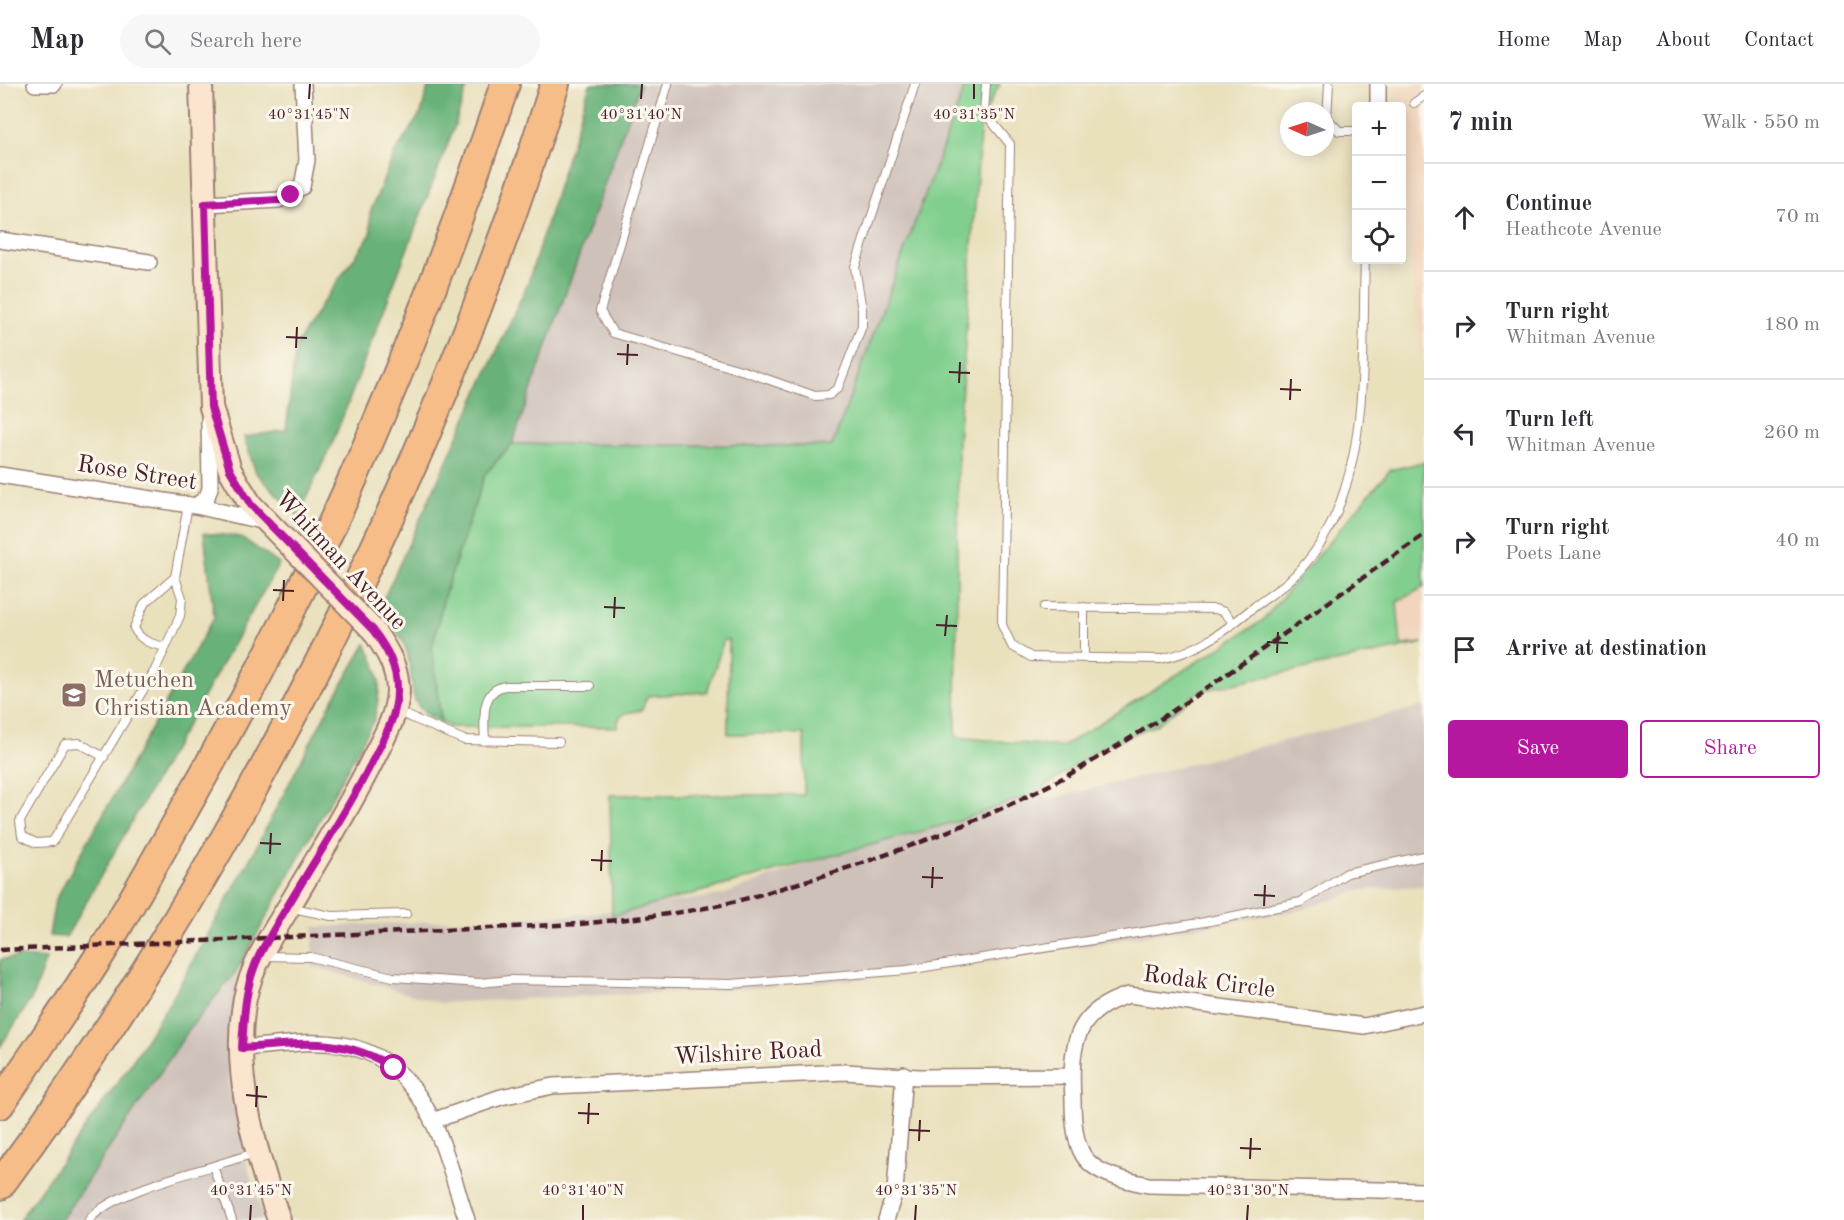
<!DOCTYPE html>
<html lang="en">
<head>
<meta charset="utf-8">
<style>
  body { margin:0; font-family:"Old Standard TT",serif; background:#f7f7f7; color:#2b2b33 }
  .controls { position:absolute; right:18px; top:18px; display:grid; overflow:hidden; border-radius:6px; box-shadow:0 3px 15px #0003 }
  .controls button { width:54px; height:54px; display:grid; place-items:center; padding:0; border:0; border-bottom:2px solid #e1e1e2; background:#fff; color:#2b2b33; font:30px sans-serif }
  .compass { position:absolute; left:1280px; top:18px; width:54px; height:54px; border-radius:50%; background:#fff; box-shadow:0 3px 15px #0003; rotate:273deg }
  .stop { position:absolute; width:18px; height:18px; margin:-14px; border:4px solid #b5179e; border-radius:50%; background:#fff }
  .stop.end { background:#b5179e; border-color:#fff; box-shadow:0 2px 6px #0008 }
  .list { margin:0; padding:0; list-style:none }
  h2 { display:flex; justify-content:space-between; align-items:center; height:78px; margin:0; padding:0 24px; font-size:26px }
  h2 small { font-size:20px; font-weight:400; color:#7c7c81 }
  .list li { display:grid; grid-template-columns:39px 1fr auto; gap:18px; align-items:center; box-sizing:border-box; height:108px; padding:0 24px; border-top:2px solid #e1e1e2 }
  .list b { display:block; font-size:22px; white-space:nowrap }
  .list p { margin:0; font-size:20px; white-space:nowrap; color:#7c7c81 }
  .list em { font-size:20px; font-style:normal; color:#7c7c81 }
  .actions { display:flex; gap:12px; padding:18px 24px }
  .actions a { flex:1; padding:14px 0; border:2px solid #b5179e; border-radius:6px; text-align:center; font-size:21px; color:#b5179e }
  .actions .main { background:#b5179e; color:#fff }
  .icon { flex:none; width:33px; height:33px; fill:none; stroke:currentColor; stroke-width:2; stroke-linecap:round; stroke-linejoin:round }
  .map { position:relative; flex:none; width:1424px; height:1136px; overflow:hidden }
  header { display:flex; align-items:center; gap:36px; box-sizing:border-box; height:84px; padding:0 30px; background:#fff; border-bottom:2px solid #e1e1e2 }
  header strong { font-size:28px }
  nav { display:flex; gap:33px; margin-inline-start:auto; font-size:21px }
  .search { width:420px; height:54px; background:#f7f7f7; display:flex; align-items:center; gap:15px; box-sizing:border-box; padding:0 21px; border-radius:33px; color:#7c7c81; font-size:22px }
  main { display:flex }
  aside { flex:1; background:#fff }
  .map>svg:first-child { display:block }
  .built { fill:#f1d5bd }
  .industrial { fill:#cec1ba }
  .green { fill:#81cf8e; stroke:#66775c; stroke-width:1.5 }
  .forest { fill:#68b279; stroke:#596852; stroke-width:1.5 }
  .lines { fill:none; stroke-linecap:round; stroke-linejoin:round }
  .lane-casing { stroke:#9a8074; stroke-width:10 }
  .street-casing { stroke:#9a8074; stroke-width:18 }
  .secondary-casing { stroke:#9a8074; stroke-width:26 }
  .highway-casing { stroke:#9a8074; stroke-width:32 }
  .lane { stroke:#fff; stroke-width:8 }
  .street { stroke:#fff; stroke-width:15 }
  .secondary { stroke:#fce5cf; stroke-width:22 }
  .highway { stroke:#f7bd88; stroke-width:28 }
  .rail { stroke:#4a1f2b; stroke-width:4.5; stroke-dasharray:9 4.5; stroke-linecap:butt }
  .secondary-bridge-casing { stroke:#9a8074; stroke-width:26; stroke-linecap:butt }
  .secondary-bridge { stroke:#fce5cf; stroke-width:22 }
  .route { stroke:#b5179e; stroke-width:8 }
  .ticks { fill:none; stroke:#4a1f2b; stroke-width:2 }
  .labels { text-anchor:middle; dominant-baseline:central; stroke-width:6; stroke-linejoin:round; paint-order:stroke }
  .street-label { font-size:24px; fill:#4a1f2b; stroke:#fbf7ec }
  .education-label { font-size:24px; fill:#785e54; stroke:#fbf7ec; text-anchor:start }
  .ticks-label { font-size:15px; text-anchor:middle; fill:#4a1f2b; stroke:#fbf7ec; stroke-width:6; stroke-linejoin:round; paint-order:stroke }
</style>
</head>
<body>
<header>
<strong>Map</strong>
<div class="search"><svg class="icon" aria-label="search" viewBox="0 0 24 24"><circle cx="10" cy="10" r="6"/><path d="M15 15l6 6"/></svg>Search here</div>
<nav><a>Home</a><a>Map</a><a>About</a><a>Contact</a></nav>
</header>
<main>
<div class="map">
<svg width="1424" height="1136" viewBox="0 0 1424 1136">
  <rect width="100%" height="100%" fill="#fbf7ec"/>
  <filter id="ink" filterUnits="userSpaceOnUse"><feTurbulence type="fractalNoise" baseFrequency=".0167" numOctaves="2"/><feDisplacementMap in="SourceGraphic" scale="12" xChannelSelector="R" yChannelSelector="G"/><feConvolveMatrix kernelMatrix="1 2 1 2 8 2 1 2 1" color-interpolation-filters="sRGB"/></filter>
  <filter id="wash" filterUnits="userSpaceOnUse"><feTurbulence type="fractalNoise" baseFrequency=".008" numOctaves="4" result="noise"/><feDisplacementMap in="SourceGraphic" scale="24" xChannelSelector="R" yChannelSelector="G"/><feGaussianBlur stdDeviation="1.35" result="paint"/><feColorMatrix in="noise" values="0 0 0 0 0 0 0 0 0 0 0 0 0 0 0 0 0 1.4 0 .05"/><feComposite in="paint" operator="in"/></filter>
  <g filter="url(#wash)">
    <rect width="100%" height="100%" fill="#e9e0bc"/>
    <!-- built -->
    <path class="built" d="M1396 0H1424V292L1402 106V22H1397Z
      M1424 503V558L1401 561 1397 518Z"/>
    <!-- industrial -->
    <path class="industrial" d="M640 0H966L831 363 512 360Z
      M1424 622V802L1360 806 1301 826 899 892 751 904 440 919 312 882 314 843 589 830 722 811 1039 695 1046 716Z
      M238 885 229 1000 253 1104 265 1136H61L190 944Z"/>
    <!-- green -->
    <path class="green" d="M966 0H1000L981 36 958 358 956 653 1062 663 1262 537 1390 386 1424 378V503L1397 518 1401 561 1424 559 1200 607 1156 641 1102 663 1038 708 958 737 612 832 610 711H804V650H728L729 556H724L707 608 647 612 642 626 626 629 619 634 617 643H450L441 638 432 564 444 512 485 390 512 360 832 362Z"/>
    <!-- forest -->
    <path class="forest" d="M429 0H468L455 41 333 358 298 431 256 389 244 353 286 346 296 262 321 221 371 150 370 129 394 70 421 29Z
      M590 0H640L512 360 485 390 444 512 432 564 441 638C403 623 416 601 407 568 402 551 390 539 379 525L528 199Z
      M204 449 241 453 279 480 66 853 49 852 55 816 214 533Z
      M366 560C382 591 382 602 374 636L238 885 190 944 61 1136H19L128 984 168 921 251 773 331 619Z
      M17 873 46 875 32 914 0 963V876Z"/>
  </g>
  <g filter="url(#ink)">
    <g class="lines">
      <!-- lane casing -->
      <g class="lane-casing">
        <path id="lane" d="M668 0 600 227 613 249 744 287 815 312 829 311 838 304 862 242V226L855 183 915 0
          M986 0 984 28 1010 60 1002 541 1012 562 1031 573 1160 575C1199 568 1224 547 1254 523 1267 513 1282 504 1294 492 1374 414 1361 278 1365 176
          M1329 0 1327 34 1339 47H1356
          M1414 19 1424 12
          M1044 523 1215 525 1224 528 1234 539
          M166 563C152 560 141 558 134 544L144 520 175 493
          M1084 574V523
          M396 627 464 656 559 658
          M485 657C484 637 480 605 506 602H590
          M104 673 79 659 65 660 20 737 22 752 36 759 52 758 55 754 155 586 180 532 182 514 175 493 188 421
          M293 824 331 832 406 830
          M264 872 310 873 393 893 480 899 510 896 731 900 907 886 1205 838 1301 818 1347 789 1424 772
          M89 1136C108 1111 182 1091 213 1082
          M232 1136 213 1082 255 1069"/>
      </g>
      <!-- street casing -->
      <g class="street-casing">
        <path id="street" d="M35 0H54
          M1378 0V22
          M205 120 279 116 302 103 307 76 303 0
          M0 156 149 178
          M0 391 196 422 266 438
          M196 422 207 413 210 404 209 335
          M1424 929 1364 942 1129 911C1073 927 1070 964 1073 1016 1073 1033 1074 1056 1083 1071 1095 1091 1128 1097 1149 1101L1424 1107
          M242 964C275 962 310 955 343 961 429 977 443 1066 467 1136
          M432 1037 501 1013 553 1002 846 988 919 993 1071 992
          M886 1136 895 1107 904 990"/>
      </g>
      <!-- secondary casing -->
      <g class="secondary-casing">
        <path id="secondary" d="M201 0 211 323 230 386 241 405 251 421 288 459
          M279 1136C255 1066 231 990 245 914 252 880 272 850 290 821 319 771 350 723 375 671 385 651 397 631 398 607 398 583 386 565 373 546"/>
      </g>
      <!-- highway casing -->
      <g class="highway-casing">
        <path id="highway" d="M0 1020C39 962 81 904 117 843 189 720 260 593 321 464 392 314 452 158 505 0
          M0 1101C239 777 435 384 555 0"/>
      </g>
      <!-- lane -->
      <use href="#lane" class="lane"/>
      <!-- street -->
      <use href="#street" class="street"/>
      <!-- secondary -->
      <use href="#secondary" class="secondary"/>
      <!-- highway -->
      <use href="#highway" class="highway"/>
      <!-- rail -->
      <path class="rail" d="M0 866 579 840C626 835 673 831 720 821 752 814 784 803 816 794 902 767 990 734 1070 690 1194 620 1307 531 1424 451"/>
      <!-- secondary-bridge casing -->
      <g class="secondary-bridge-casing">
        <path id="secondary-bridge" d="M288 459 373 546"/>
      </g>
      <!-- secondary-bridge -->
      <use href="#secondary-bridge" class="secondary-bridge"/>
    </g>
  </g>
  <g class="lines" filter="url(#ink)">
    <!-- route -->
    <path class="route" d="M291 111 279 116 205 120 211 323 230 386 251 421 373 546C387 565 398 583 397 608 397 631 385 652 375 672 341 741 296 803 260 870 245 899 244 932 242 964 301 960 341 951 394 984"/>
  </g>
  <!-- ticks -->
  <path class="ticks" d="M309 15 310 0M641 15 642 0M974 15V0M286 253 307 254M296 264 297 243M617 270 638 271M627 281 628 260M949 288 970 289M959 299 960 278M1280 305 1301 306M1290 316 1291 295M273 506 294 507M283 517 284 496M604 523 625 524M614 534 615 513M936 541 957 542M945 552 947 531M1267 558 1288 559M1277 569 1278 548M260 759 281 760M270 770 271 749M591 776 612 777M601 787 602 766M922 793 943 794M932 804 933 783M1254 811 1275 812M1264 822 1265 801M246 1011 267 1013M256 1023 257 1002M578 1029 599 1030M588 1040 589 1019M909 1046 930 1047M919 1057 920 1036M1240 1064 1261 1065M1250 1075 1251 1054M250 1136 251 1121M583 1136V1121M915 1136 916 1121M1247 1136 1248 1121"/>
  <!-- icons -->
  <defs>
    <g id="school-square" transform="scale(1.35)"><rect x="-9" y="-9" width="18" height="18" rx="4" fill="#8d6e63" stroke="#fbf7ec"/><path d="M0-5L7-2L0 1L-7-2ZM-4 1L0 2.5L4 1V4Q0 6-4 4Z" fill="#fff"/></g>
  </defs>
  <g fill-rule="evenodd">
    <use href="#school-square" x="74" y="611"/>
  </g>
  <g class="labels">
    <!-- street labels -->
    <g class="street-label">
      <text transform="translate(137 390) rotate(9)">Rose Street</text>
      <text transform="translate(340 477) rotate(47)">Whitman Avenue</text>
      <text transform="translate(1209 899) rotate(7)">Rodak Circle</text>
      <text transform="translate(748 970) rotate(-3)">Wilshire Road</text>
    </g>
    <!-- education labels -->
    <g class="education-label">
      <text x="94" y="597">Metuchen<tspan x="94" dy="28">Christian Academy</tspan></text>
    </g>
  </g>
  <g class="ticks-label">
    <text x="309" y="35">40°31'45"N</text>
    <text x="641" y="35">40°31'40"N</text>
    <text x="974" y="35">40°31'35"N</text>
    <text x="251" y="1111">40°31'45"N</text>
    <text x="583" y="1111">40°31'40"N</text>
    <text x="916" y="1111">40°31'35"N</text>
    <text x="1248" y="1111">40°31'30"N</text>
  </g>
</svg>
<div class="controls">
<button>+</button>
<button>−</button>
<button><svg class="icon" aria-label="locate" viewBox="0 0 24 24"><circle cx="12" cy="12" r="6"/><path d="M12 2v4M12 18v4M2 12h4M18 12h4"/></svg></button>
</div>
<svg class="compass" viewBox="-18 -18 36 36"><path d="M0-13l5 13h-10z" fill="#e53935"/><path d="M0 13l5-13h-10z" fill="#7c7c81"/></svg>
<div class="stop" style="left:394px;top:984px"></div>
<div class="stop end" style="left:291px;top:111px"></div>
</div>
<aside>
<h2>7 min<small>Walk · 550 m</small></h2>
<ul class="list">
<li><svg class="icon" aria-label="ahead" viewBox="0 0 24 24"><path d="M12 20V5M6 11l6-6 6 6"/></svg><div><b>Continue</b><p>Heathcote Avenue</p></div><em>70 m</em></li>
<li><svg class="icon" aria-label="right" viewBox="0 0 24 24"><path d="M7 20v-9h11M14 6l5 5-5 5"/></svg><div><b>Turn right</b><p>Whitman Avenue</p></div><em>180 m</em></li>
<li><svg class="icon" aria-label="left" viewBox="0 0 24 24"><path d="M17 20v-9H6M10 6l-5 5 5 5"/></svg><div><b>Turn left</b><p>Whitman Avenue</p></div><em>260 m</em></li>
<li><svg class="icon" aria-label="right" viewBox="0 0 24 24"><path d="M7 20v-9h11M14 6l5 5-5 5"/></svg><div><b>Turn right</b><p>Poets Lane</p></div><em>40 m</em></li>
<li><svg class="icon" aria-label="arrive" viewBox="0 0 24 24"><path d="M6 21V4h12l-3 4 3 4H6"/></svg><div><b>Arrive at destination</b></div></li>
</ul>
<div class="actions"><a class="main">Save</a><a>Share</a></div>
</aside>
</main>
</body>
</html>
